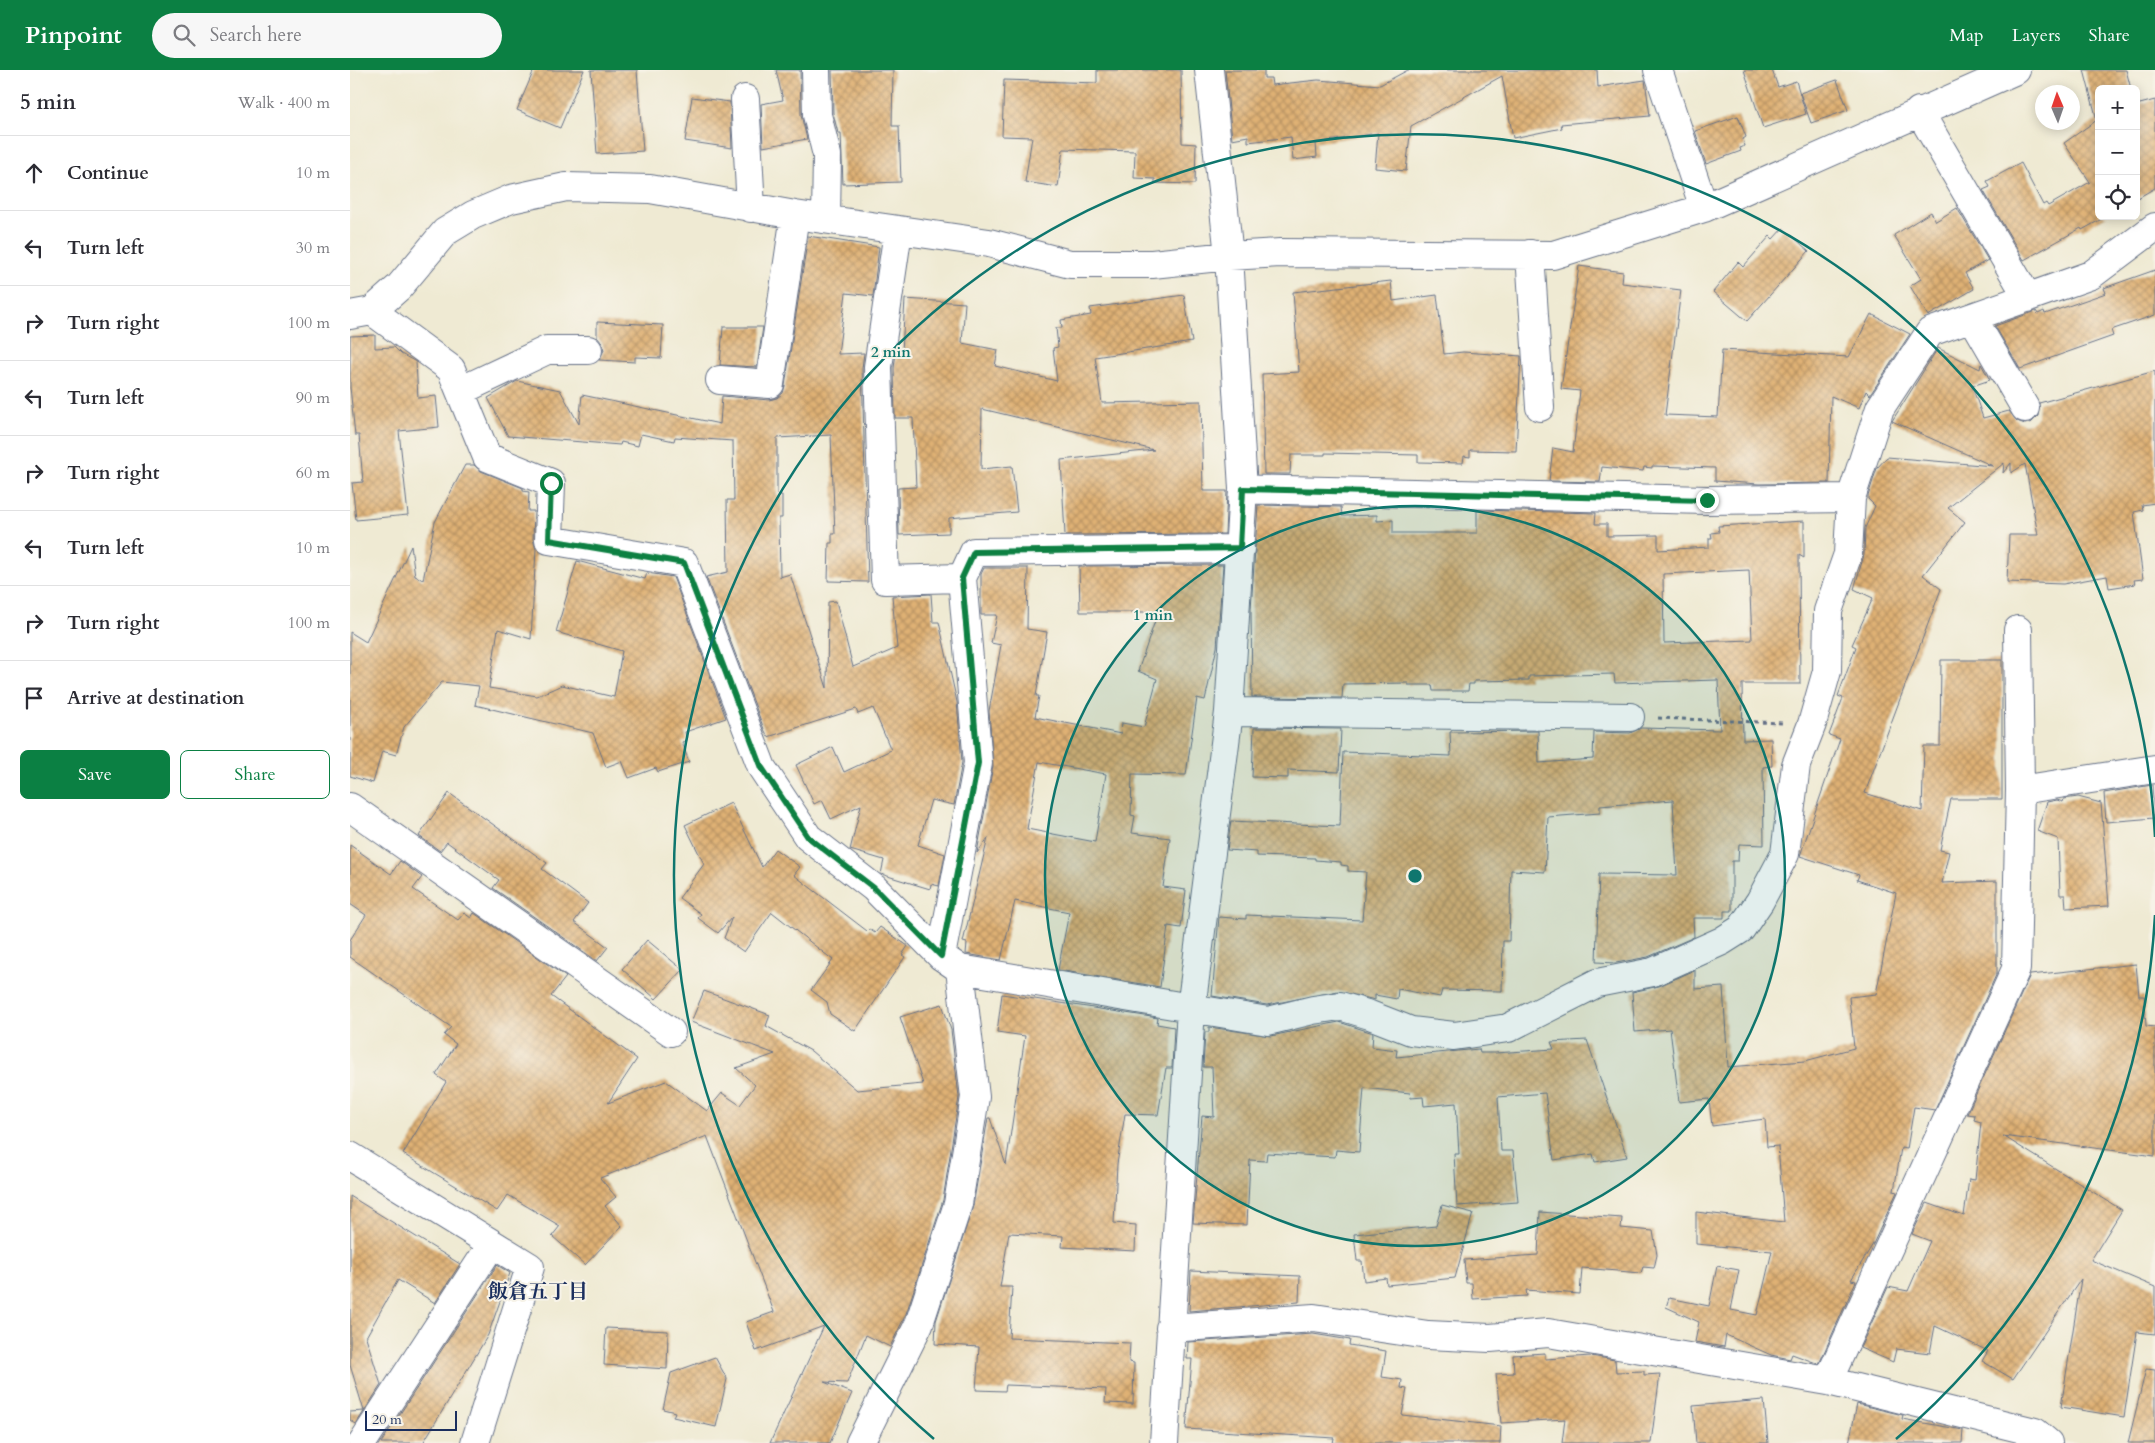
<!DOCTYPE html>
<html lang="en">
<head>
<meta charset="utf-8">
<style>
  body { margin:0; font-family:Cardo,"Noto Serif JP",serif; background:#f7f7f7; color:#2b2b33 }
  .controls { position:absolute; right:15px; top:15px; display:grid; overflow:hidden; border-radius:8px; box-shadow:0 2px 12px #0003 }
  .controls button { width:45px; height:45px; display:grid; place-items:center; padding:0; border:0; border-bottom:1px solid #e1e1e2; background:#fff; color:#2b2b33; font:25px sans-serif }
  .compass { position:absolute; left:1685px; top:15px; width:45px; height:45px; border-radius:50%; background:#fff; box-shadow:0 2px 12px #0003; rotate:358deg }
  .scale { position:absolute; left:15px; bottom:12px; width:92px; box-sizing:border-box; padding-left:5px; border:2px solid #1b2f5e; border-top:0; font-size:14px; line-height:18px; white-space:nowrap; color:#1b2f5e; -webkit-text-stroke:4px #f7f3e8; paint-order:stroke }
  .stop { position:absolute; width:15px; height:15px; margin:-11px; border:4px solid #0b8043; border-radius:50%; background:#fff }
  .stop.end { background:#0b8043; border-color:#fff; box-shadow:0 1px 5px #0008 }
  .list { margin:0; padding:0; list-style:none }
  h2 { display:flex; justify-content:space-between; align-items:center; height:65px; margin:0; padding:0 20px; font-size:21px }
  h2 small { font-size:16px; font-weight:400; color:#7c7c81 }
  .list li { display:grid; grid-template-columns:32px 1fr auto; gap:15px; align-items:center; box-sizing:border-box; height:75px; padding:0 20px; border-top:1px solid #e1e1e2 }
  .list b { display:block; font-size:19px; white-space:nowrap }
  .list em { font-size:16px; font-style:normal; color:#7c7c81 }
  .actions { display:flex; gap:10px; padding:15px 20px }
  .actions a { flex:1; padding:11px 0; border:1px solid #0b8043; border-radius:8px; text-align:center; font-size:18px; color:#0b8043 }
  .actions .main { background:#0b8043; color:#fff }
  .icon { flex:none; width:28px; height:28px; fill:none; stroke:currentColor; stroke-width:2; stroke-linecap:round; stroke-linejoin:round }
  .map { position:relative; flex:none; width:1805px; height:1373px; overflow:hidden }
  header { display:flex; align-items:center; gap:30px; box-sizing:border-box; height:70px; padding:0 25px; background:#0b8043; color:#fff }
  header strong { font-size:24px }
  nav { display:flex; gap:28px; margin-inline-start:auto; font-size:18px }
  .search { width:350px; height:45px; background:#f7f7f7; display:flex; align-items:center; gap:12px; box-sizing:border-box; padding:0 18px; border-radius:28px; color:#7c7c81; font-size:19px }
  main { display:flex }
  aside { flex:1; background:#fff }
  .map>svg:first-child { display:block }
  .building { fill:url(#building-cross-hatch); fill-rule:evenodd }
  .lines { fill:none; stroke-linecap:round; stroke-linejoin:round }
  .minor-casing { stroke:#657087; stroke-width:30 }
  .path { stroke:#657087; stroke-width:3; stroke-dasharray:4 4; stroke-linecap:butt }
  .minor { stroke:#fff; stroke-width:28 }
  .route { stroke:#0b8043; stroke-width:6 }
  .ring { fill:none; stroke:#0f766e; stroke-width:2.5 }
  .labels { text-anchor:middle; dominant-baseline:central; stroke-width:4; stroke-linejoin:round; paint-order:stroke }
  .neighbourhood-label { font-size:20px; font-weight:bold; fill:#1b2f5e; stroke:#f7f3e8 }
  .centre { fill:#0f766e; stroke:#f7f3e8; stroke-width:2.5 }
  .ring-label { font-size:15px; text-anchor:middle; font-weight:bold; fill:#0f766e; stroke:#f7f3e8; stroke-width:4; stroke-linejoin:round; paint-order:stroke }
</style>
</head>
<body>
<header>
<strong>Pinpoint</strong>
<div class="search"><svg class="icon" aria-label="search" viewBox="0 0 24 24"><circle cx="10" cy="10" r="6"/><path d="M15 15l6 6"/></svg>Search here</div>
<nav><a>Map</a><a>Layers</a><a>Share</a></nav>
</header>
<main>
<aside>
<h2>5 min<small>Walk · 400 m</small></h2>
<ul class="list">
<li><svg class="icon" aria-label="ahead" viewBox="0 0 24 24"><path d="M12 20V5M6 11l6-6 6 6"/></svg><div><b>Continue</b></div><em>10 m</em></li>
<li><svg class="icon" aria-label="left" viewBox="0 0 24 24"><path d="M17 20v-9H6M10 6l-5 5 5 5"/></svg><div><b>Turn left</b></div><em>30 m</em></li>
<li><svg class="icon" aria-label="right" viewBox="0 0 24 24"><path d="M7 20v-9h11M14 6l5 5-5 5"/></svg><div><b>Turn right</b></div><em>100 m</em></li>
<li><svg class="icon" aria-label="left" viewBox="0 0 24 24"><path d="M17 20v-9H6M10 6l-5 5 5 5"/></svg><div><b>Turn left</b></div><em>90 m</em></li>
<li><svg class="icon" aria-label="right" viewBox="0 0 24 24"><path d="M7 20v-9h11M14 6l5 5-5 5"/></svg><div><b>Turn right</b></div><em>60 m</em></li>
<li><svg class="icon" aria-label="left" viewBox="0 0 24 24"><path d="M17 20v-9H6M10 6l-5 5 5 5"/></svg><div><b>Turn left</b></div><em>10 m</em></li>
<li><svg class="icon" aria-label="right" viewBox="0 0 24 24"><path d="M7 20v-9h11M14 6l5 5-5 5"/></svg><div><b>Turn right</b></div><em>100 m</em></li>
<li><svg class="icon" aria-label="arrive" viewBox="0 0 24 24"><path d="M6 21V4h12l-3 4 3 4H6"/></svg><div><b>Arrive at destination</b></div></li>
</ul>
<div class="actions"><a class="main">Save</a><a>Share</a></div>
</aside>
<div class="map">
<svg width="1805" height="1373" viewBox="0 0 1805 1373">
  <defs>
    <pattern id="building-cross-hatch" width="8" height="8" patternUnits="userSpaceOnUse" patternTransform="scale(1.25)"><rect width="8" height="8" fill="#dfb174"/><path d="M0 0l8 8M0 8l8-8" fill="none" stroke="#b49062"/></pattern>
  </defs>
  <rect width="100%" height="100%" fill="#f7f3e8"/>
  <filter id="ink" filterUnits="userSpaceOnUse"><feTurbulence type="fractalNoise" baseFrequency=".02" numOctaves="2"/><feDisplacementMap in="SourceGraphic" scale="10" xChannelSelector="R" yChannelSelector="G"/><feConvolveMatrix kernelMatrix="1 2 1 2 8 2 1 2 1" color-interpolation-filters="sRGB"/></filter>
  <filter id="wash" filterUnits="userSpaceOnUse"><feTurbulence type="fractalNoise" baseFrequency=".0096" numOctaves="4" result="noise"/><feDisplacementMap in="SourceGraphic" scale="20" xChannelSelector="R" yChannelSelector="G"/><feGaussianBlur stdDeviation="1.12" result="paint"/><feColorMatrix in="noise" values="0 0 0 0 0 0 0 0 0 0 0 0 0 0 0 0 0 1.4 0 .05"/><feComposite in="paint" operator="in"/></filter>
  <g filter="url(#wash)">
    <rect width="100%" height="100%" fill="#efead3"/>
    <g id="blocks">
      <!-- building -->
      <path class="building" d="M184 0H234L210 58 167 40Z
        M241 0H287L293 81 247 84Z
        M426 0H450L451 45 457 69 413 77 411 34 433 30Z
        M482 0H543L542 56H549L551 112 493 114 491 63H488L483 43Z
        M747 0H831L832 73 846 74 845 114 805 113V109L784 108 785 81 713 79 708 117 675 112 682 67 652 66 654 10 747 13Z
        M875 0H914V8H921L922 15 968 10 1030 15 1058 0H1247L1248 17 1295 10 1300 46 1211 54 1212 58 1163 68 1152 6 1061 56 1056 101 1025 98 1028 63 966 73 967 87 943 90 941 67 898 72V66L882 69Z
        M1394 0H1422L1428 17 1446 11 1456 44 1413 58Z
        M1734 0H1776L1781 19H1749V146H1757L1732 160 1731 158 1674 190 1633 120 1640 117 1637 111 1671 93 1693 135 1696 133 1698 136 1740 112 1714 73 1747 50Z
        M1487 10 1498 40 1461 53 1450 23Z
        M342 27 380 32 382 78 335 71Z
        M1805 30V118L1786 129V35Z
        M1388 46 1396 67 1393 69 1395 76 1390 78 1391 81 1356 94 1345 61Z
        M1607 138 1638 190 1615 203 1624 219 1578 246 1560 216 1571 209 1544 165 1581 142 1586 151Z
        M1433 158 1459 181 1397 251 1363 222 1388 192 1393 197 1420 166 1423 169Z
        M458 166 529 177 523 226 496 223 488 284 514 283 512 298 518 512 478 511 479 473H482V464H485L481 365 427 368V425H432V448H429L430 507 440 504 477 618 478 532 486 531 503 597 547 578 542 526 581 524 583 552H589L607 632 612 692 604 735 581 730 568 775 595 784 589 816 581 814 580 819 531 804 534 790 500 780 511 735 481 749 472 730 464 734 446 695 483 677 494 702 541 680 523 638 508 644 506 639 418 667 414 659 356 507 378 502 377 430H384L383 371 325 367 324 371 291 364 288 376 271 372 270 375 158 366 138 328 167 311 210 320 229 354 232 325 370 354 372 326 419 330 427 328 433 323 435 316Z
        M1229 196 1273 202 1272 213 1331 220 1315 345 1368 347 1372 280 1499 287 1521 244 1560 264 1520 325 1516 321 1509 338 1481 326 1479 413 1409 414 1365 411V398L1302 396V398L1294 397 1293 401 1252 397 1250 412 1199 411 1203 378 1223 382 1230 321 1211 319Z
        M1805 200V245L1761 260 1763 266 1670 299 1645 256 1686 241 1688 244 1694 241 1695 244 1756 223 1754 218Z
        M1041 211 1043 231 1087 225 1094 284 1113 282 1171 286 1166 381 1120 380V387L1114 386 1113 393 1068 392V385L975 383V385H941L940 404H914L912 304 949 302 943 222Z
        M834 225 842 272 745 287 752 333 851 331 853 421H877L875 464 715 465 711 390 804 380 632 339 631 399 662 396 667 442 599 448V463L549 465 548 418 566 417 563 348H545L544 298 546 283 552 282 555 229 615 233 612 273 648 280 645 296 707 311 703 278 708 277 706 258H712L711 250 741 245 740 238Z
        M247 252 313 255 311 288 285 287V292L249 290 254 280 252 273 247 267Z
        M373 257H413L407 297 370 295Z
        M25 265V278L44 277 51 284 66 292 68 328 86 326 89 357 49 361 58 445 6 450 2 413 13 412 9 365H5L0 317V266Z
        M1588 278 1630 299 1631 294 1640 310 1622 316 1633 348 1659 341 1667 351 1675 354 1682 352 1688 346 1689 333 1805 301V433L1792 435 1793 440 1784 442 1793 509 1784 510 1785 514 1759 518 1757 506 1713 514 1657 512 1659 465H1688L1675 394 1661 403V393L1653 403 1654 393 1598 438 1615 452 1573 505 1591 519 1515 723 1572 741 1574 676H1590L1591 590H1652V729H1601L1590 780 1599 782 1592 813 1647 811V903L1585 1040 1564 1037 1557 1079 1551 1078 1544 1121 1547 1122 1523 1174 1501 1210 1506 1211 1469 1294 1442 1284 1440 1289 1421 1285 1376 1265 1374 1277 1345 1272 1349 1252 1316 1237 1319 1228 1359 1236 1367 1196 1389 1200 1381 1240 1407 1245 1422 1181 1346 1174V1142L1434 1152 1428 1076 1417 1077 1415 1049 1362 1056 1359 1029 1329 1032 1320 959 1285 962 1282 922 1309 916 1345 900V919L1373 917 1378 997 1455 991 1504 978 1499 927 1526 924 1546 823 1507 810 1509 805 1450 786 1490 669 1479 665 1493 628 1488 626 1506 577 1502 575 1523 528 1504 519 1514 485 1515 458 1525 436 1518 429V426L1527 398 1537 387 1643 396 1542 351Z
        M115 395H124L131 401 173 418V421L179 422 178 441H184L183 469 186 479 181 569 148 559 139 618 187 626 212 615 264 627 272 581 206 562 227 491 295 509 297 503 323 507 376 648 335 662 337 670 332 672 339 692 308 702 306 698 279 708 272 691 256 697 243 663 125 635 129 616 92 612 54 657 46 685 32 681 23 713 0 706V562L16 572 61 476 65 506 73 510 85 452Z
        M908 435 991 437 992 446 1027 445V451L1043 450V463H1127V440L1246 443 1245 454H1257V466L1308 465V480L1359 477V468H1362L1361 463 1369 462 1368 456 1454 451V488L1449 485 1450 614H1392L1393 670 1421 669 1422 696 1413 697 1414 775 1389 774 1388 791H1382V841H1374V848H1343L1344 867 1298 887 1266 893 1246 892 1249 804 1327 805 1323 730 1250 736V743L1198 747 1195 802 1161 800 1159 871H1153L1152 921 1092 920 1090 927 1048 919 1047 929 1025 925V930L988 921 917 935 862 926 869 847 896 849V845L1012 850 1016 802 998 801V796L991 795V792L965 790V788L907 786V782L877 780 881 751 990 756 993 682 1101 686 1100 662 1188 661 1189 693 1243 689 1244 662 1280 663 1291 658 1370 660 1368 610 1265 613 1264 604 1179 606V610L1124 611V614H1119L1118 621H1083L1082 615H1058V613L993 614 992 628 902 627 901 539ZM1399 500 1402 570 1314 573 1313 504Z
        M873 495 867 577 855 630 847 628 836 705 782 704 781 745 785 746 782 763 820 768 813 817 836 820 831 858 818 856 810 917 708 900 719 842 665 831 651 890 616 884 617 873 613 872 638 768 627 783 643 696 639 641 651 575 641 573 647 545H631V504L634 498H678L677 559 697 562 686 626H689L685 647 771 664 772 653 794 657 807 609 788 601 808 542H730L729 496ZM689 692 756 704 745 772 677 759Z
        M904 658 991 659 989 702 938 700V708L902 707Z
        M1802 715 1804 748 1756 752 1754 723Z
        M99 723 197 793 192 799 238 833 224 852 258 877 247 891 143 818 149 810 97 772 90 781 69 766Z
        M1728 727 1751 733 1759 836 1716 838 1715 825H1710L1708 769 1687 761 1697 732 1707 730 1713 732 1714 729Z
        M381 733 412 797 425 779 450 797 444 805 517 861 519 859 525 863 530 857 558 876 552 885 555 887 505 961 480 944 477 932 461 920 483 890 422 842 394 882 374 868 382 847 368 863 348 848 351 844 329 828 354 794 335 755Z
        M0 775 41 804 50 791 72 807 63 819 108 850 114 843 121 848 124 843 216 907 201 926 287 989 258 1033 316 1011 357 1041 372 1023 390 1035 405 1015 386 998 425 984 341 952 354 921 420 945 416 956 461 981 507 1020 573 1014 550 947 592 934 601 960 609 1027 593 1130 556 1244 540 1277 516 1265 497 1313 474 1312 502 1323 480 1373H420L474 1256 406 1281 396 1252 424 1242 357 1066 250 1108 266 1127 255 1136 272 1156 235 1195 202 1166 210 1156 158 1125 147 1141 53 1084 96 1012 86 1005 106 974 94 965 101 957 0 887V870L16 845 0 834Z
        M297 870 333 900 306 929 272 899Z
        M1786 894 1789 926H1794L1796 956 1805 957V1086L1653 1066 1772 1140 1741 1190 1805 1217V1264L1787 1262 1774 1347 1711 1337 1731 1209 1663 1309 1632 1291 1638 1281 1585 1256 1580 1283 1546 1279 1543 1292 1510 1278 1538 1217 1558 1221 1580 1171 1562 1164 1577 1133 1614 1146 1619 1109 1625 1110 1631 1052 1624 1050 1625 1045 1617 1044 1680 905Z
        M652 924 808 948 807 954 824 957 822 998H816L808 1045 775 1044 767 1094 764 1153 786 1155 785 1181 712 1177 713 1166 659 1163 650 1217H662L659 1268 780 1273 779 1292 784 1293 783 1334 755 1333 756 1319 656 1315 655 1321 626 1320 629 1277 585 1274 586 1251 623 1136 638 1048H640L656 1095 675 966 647 962Z
        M989 952 1023 963 1022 977 1047 980 1046 987 1129 979 1130 983H1145L1204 979 1201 972 1237 970 1277 1087 1245 1092 1243 1084 1204 1090 1195 1023 1148 1027 1151 1081H1163L1168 1132 1107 1136 1104 1084H1109L1106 1033 1074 1036 1073 1027 1061 1028 1060 1023 1014 1018 1009 1082 986 1080 985 1087 917 1083 916 1091 900 1090 897 1155 843 1153 852 1046 864 1047 862 997H853L855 962H859V957L921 966Z
        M0 1126 110 1194 85 1233 48 1210 16 1267 31 1315 6 1354 0 1350V1342L14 1341 0 1295Z
        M1092 1135 1123 1143 1105 1208 1037 1215 1036 1208 1014 1211 1012 1191H1007L1004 1164 1086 1156Z
        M1190 1142 1272 1148 1271 1158 1303 1161 1307 1185 1304 1198 1293 1197 1291 1203 1232 1198 1230 1224 1176 1220 1177 1226 1123 1229 1122 1213H1116L1114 1190 1188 1185Z
        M147 1195 160 1203 138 1265 73 1373H31Z
        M841 1201 950 1206 949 1232 839 1241Z
        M256 1258 318 1261 317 1299 254 1295Z
        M963 1264 1000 1270 999 1275 1036 1281 1032 1307 1052 1310 1051 1318 1057 1319 1052 1345 1151 1356 1150 1373H983L984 1368 836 1359 842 1289H837L838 1272Z
        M1195 1283V1289L1241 1286 1265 1290 1266 1302 1294 1301V1305L1310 1304 1301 1373H1212L1215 1349 1151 1353 1146 1304 1164 1303 1163 1285Z
        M365 1287 377 1309 366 1357 323 1347 325 1342 313 1339 321 1303Z
        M1796 1299 1805 1300V1373H1778Z
        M1414 1330 1418 1373H1346L1343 1336Z
        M1507 1334 1553 1345 1552 1349 1613 1360 1612 1373H1499Z"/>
    </g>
  </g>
  <g filter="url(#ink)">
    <use href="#blocks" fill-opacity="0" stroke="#657087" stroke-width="1"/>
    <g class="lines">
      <!-- minor casing -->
      <g class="minor-casing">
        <path id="minor" d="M466 0 467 45 477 85 476 149
          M1308 0 1354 138
          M395 29 401 138
          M1569 41 1678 228
          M548 161 528 297 535 510 612 508 628 693 591 886
          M1180 184 1190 337
          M22 241 101 299 137 387 201 413 199 470 334 493 412 698 458 767 524 818 591 886 610 899 918 951 963 940 990 936 1020 945 1061 961 1104 966 1158 958 1247 913 1303 902 1372 871 1391 859 1410 831 1435 784 1446 695 1462 654 1477 601 1478 541 1498 484 1501 428 1530 338 1580 262 1741 205 1805 157
          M0 245 22 241 49 217 95 162 123 145 161 129 216 117 300 119 445 145 639 173 720 194H802L879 186 930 183 1203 185 1354 138 1666 0
          M1622 247 1675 338
          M370 310 420 314 445 145
          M110 321 197 280H238
          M893 419 1357 430 1501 428
          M612 508 624 482 890 479
          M1668 560 1670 720
          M879 642 1280 647
          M0 737 321 962
          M0 1086 180 1197 125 1373
          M820 1258 964 1248 1078 1265 1140 1268 1198 1263 1478 1311 1685 1362 1698 1373
          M1478 1311 1666 899 1670 720 1805 699
          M12 1373 142 1174
          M510 1373 569 1254 608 1134 625 1027 610 899
          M814 1373 841 939 879 642 893 419 879 186 859 0"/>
      </g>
      <!-- path -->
      <path class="path" d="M1308 648 1432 653"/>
      <!-- minor -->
      <use href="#minor" class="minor"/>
    </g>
  </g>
  <g class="lines" filter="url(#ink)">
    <!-- route -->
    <path class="route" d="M201 413 199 470 334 493 412 698 458 767 524 818 591 886 628 693 612 508 624 482 890 478 893 419 1357 430"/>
  </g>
  <!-- distance rings -->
  <circle cx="1065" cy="806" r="370" fill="#0f766e" fill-opacity=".12"/>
  <g class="ring">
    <circle cx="1065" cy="806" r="370"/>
    <path d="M1805 845A741 741 0 0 1 1546 1369M584 1369A741 741 0 1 1 1805 767"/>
  </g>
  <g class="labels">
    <!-- neighbourhood labels -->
    <g class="neighbourhood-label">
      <text x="188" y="1221">飯倉五丁目</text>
    </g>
  </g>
  <circle cx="1065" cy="806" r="8" class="centre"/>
  <g class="ring-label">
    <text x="541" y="287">2 min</text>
    <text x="803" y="550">1 min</text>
  </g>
</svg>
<div class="controls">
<button>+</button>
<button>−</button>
<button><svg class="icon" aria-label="locate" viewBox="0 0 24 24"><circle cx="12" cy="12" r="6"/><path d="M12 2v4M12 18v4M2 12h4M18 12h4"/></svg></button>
</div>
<svg class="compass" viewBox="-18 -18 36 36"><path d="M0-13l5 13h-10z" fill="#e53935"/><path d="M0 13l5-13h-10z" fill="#7c7c81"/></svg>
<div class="scale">20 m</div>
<div class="stop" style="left:201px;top:413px"></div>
<div class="stop end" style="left:1357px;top:430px"></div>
</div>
</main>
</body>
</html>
